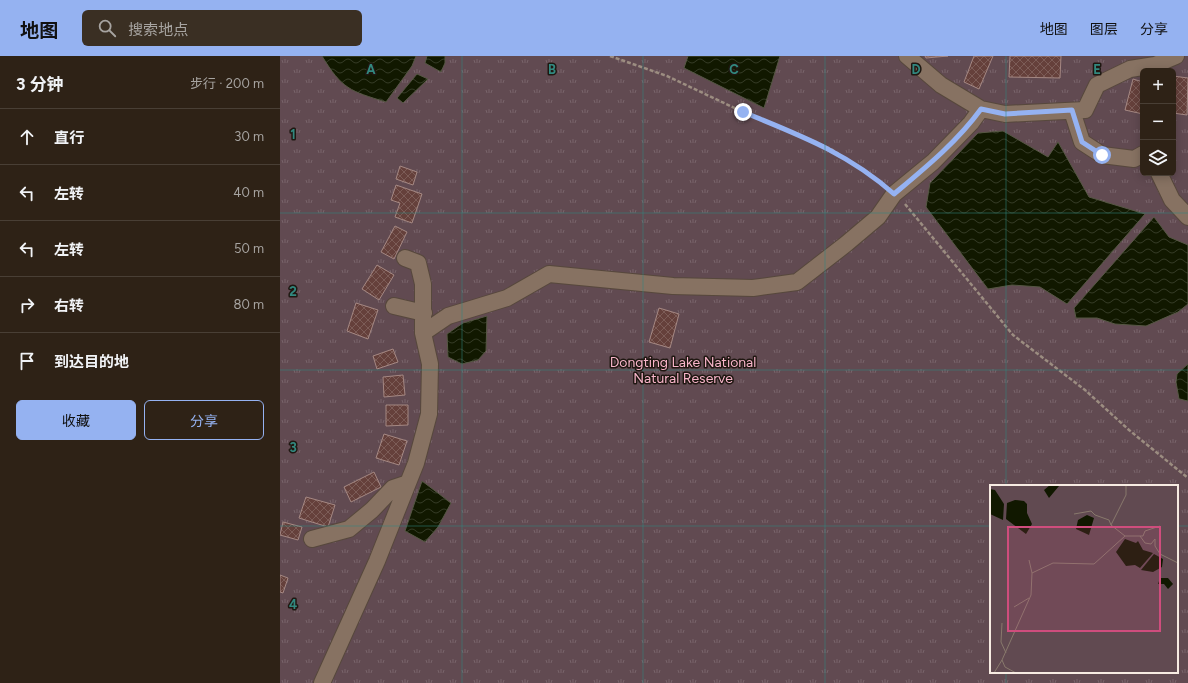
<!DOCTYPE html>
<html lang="zh">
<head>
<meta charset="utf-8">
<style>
  body { margin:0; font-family:Figtree,"Noto Sans SC",sans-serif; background:#3a2f23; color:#f1f3f6 }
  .controls { position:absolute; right:12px; top:12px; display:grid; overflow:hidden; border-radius:6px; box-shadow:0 2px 10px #0003 }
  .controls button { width:36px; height:36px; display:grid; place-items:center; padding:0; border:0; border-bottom:1px solid #493f35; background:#2e2216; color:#f1f3f6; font:20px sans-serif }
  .stop { position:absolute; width:12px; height:12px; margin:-9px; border:3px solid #95b2f1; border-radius:50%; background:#fff }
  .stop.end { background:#95b2f1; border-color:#fff; box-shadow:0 1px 4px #0008 }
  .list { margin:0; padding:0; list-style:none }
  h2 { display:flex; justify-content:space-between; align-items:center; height:52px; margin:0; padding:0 16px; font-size:17px }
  h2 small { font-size:13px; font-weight:400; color:#a7a4a1 }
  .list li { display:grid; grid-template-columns:26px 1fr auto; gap:12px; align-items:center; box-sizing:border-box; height:56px; padding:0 16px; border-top:1px solid #493f35 }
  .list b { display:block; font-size:15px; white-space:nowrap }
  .list em { font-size:13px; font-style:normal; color:#a7a4a1 }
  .actions { display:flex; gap:8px; padding:12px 16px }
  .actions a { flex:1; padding:9px 0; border:1px solid #95b2f1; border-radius:6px; text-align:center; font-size:14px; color:#95b2f1 }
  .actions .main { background:#95b2f1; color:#111 }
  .icon { flex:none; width:22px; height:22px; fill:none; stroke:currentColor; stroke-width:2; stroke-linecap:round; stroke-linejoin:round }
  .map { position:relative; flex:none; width:908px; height:627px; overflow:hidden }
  header { display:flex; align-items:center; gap:24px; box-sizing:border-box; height:56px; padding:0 20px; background:#95b2f1; color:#111 }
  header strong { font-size:19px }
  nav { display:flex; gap:22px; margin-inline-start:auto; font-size:14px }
  .search { width:280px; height:36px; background:#3a2f23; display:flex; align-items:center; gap:10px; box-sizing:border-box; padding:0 14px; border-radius:6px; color:#a7a4a1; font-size:15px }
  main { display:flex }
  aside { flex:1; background:#2e2216 }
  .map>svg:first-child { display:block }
  .park { fill:url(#park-tufts); fill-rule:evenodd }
  .water { fill:url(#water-waves); stroke:#565744 }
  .building { fill:url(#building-cross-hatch); stroke:#a58883 }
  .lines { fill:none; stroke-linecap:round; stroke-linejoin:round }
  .street-casing { stroke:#57483c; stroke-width:18 }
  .path { stroke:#9c8d81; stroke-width:2.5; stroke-dasharray:4 2; stroke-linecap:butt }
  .street { stroke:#877262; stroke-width:16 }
  .route { stroke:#95b2f1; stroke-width:5 }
  .grid { fill:none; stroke:#32887f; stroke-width:1; stroke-opacity:0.55 }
  .labels { text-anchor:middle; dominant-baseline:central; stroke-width:3; stroke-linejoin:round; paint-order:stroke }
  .park-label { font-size:14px; fill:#f8b5ca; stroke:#1f1711 }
  .inset-road { fill:none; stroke:#88796c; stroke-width:1 }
  .view { fill:#cf4d7d; fill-opacity:0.15; stroke:#cf4d7d; stroke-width:2 }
  .inset-edge { fill:none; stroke:#f7ebe2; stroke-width:2 }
  .grid-label { font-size:13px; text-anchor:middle; font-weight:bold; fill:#32887f; stroke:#1f1711; stroke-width:3; stroke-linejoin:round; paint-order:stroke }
</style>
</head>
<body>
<header>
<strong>地图</strong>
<div class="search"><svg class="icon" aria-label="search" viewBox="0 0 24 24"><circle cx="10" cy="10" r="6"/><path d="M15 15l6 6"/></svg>搜索地点</div>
<nav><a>地图</a><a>图层</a><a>分享</a></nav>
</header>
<main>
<aside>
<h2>3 分钟<small>步行 · 200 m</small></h2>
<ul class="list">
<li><svg class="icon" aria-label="ahead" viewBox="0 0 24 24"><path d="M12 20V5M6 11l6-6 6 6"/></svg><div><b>直行</b></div><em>30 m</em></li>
<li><svg class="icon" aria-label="left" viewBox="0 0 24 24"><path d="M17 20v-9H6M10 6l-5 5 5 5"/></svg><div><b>左转</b></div><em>40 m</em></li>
<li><svg class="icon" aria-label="left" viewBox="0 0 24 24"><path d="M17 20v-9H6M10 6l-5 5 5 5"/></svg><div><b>左转</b></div><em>50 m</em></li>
<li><svg class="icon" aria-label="right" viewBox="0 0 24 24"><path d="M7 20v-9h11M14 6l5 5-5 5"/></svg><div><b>右转</b></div><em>80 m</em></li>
<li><svg class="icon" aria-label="arrive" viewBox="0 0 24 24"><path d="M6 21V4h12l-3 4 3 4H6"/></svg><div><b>到达目的地</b></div></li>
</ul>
<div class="actions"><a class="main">收藏</a><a>分享</a></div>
</aside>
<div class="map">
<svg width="908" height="627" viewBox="0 0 908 627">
  <defs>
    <pattern id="park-tufts" width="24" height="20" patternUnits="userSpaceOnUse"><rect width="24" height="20" fill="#614a51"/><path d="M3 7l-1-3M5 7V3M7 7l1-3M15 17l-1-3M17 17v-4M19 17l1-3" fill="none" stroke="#78646a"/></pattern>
    <pattern id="water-waves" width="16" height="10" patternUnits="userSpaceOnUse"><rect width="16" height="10" fill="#111800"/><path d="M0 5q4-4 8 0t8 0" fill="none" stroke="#343a25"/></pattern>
    <pattern id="building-cross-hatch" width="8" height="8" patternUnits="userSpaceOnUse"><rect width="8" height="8" fill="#65403b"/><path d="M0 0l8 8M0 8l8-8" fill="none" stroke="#7c5c57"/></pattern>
  </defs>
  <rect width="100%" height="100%" fill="#3e2d1e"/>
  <!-- park -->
  <path class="park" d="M0 0H908V627H0ZM863 15H893V117H863ZM711 430H897V616H711Z"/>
  <!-- water -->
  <path class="water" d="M42 0H136L132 10 106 46C70 35 62 33 42 0Z
    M147 0H165V7L161 16 145 7Z
    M408 0H500L484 52 404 12Z
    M137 18 148 23 123 47 117 42Z
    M723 75 768 101 778 86 809 141 865 158 787 248 760 231 732 229 708 233 646 151 650 127 698 77Z
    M874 161 889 181 908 189V248L898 256 866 270 835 268 817 262H796L794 252Z
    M207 260 206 295 198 304 182 308 168 301 167 278 183 267Z
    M908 308V345L899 343 896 326 897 318Z
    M142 425 171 447 158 471 145 486 125 475Z"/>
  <!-- building -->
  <path class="building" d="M645 0H668L646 2Z
    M694 0H713L699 33 684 26Z
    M730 0H781L780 22 729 21Z
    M893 20 908 22 907 59 893 57Z
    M853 23 863 26V58L845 54Z
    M120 110 137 116 133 129 116 123Z
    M116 129 142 138 132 167 115 161 120 147 111 144Z
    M115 170 127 176 114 203 101 196Z
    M97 209 114 219 99 244 82 233Z
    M76 247 98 254 88 283 67 275Z
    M379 252 399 258 390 292 369 286Z
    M113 293 118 306 97 313 93 300Z
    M123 319 125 339 104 341 103 321Z
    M106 349H128V369L106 370Z
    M104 378 127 385 119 409 96 402Z
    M94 416 101 431 71 446 64 431Z
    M26 441 55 449 48 471 19 462Z
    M3 466 22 471 18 484 0 479Z
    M0 519 8 522 3 537 0 536Z"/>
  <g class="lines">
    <!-- street casing -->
    <g class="street-casing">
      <path id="street" d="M701 53 725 58 805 54 817 29 850 13 875 9 896 0
        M792 55 802 86 822 99 854 103 863 98
        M879 117 892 144 908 161
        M125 202 138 207 143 228V277
        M114 250 144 257
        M32 483 69 473 92 454 113 432 128 427
        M42 627 97 505 136 407 149 358 150 308 143 277 168 260 227 242 269 218 393 230 473 232 517 226 566 188 598 161 614 138 653 106 691 67 701 53 661 29 627 0"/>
    </g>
    <!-- path -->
    <path class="path" d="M330 0 387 20 463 56 551 93 604 129
      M625 148 733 279 805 334 849 374 908 422"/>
    <!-- street -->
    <use href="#street" class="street"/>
  </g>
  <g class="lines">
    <!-- route -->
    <path class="route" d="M463 56C519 79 568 97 614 138 645 112 677 86 701 53L725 58 792 54 802 86 822 99"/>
  </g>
  <!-- grid -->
  <path class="grid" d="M182 0V627M363 0V627M545 0V627M726 0V430M0 157H908M0 314H908M0 470H711M897 470H908M726 616V627"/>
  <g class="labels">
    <!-- park labels -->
    <g class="park-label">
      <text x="403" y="306">Dongting Lake National<tspan x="403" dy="16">Natural Reserve</tspan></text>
    </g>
  </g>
  <!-- overview -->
  <g transform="translate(710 429)">
    <rect width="188" height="188" fill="#3e2d1e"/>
    <path d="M0 0H188V188H0Z" fill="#614a51"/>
    <path d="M60 0 69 1 59 13 54 5ZM0 4 5 5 14 19 13 35 0 29ZM25 15 34 16 37 19V28L42 39 36 49 16 34 17 18ZM97 30 104 33 99 50 86 44 88 35ZM135 54 146 58 148 56 153 65 163 68 150 83 145 80 136 81 126 67ZM164 69 173 74 172 82 163 87 151 85ZM170 93H178L183 99 178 104 174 99H168Z" fill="#111800"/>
    <path class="inset-road" d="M121 40 136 10V1M135 51H153L155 46 170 41M150 51 155 58 161 59 165 54V61L170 69 188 78M39 75 42 88M24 122 39 113M12 138 11 157 16 168M12 175 15 182 26 188M4 188 12 175 41 110 42 88 63 78 104 79 135 51 121 40 119 35 105 30 101 26 84 29"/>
    <path class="view" d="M18 42H170V146H18Z"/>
    <rect width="188" height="188" class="inset-edge"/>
  </g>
  <g class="grid-label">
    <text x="91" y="18">A</text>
    <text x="272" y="18">B</text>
    <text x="454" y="18">C</text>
    <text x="636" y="18">D</text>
    <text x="817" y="18">E</text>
    <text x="13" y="83">1</text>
    <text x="13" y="240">2</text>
    <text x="13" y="396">3</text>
    <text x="13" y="553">4</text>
  </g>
</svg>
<div class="controls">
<button>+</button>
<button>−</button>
<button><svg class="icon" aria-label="layers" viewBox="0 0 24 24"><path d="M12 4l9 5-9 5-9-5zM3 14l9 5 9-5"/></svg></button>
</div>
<div class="stop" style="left:822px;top:99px"></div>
<div class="stop end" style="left:463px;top:56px"></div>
</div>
</main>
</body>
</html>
